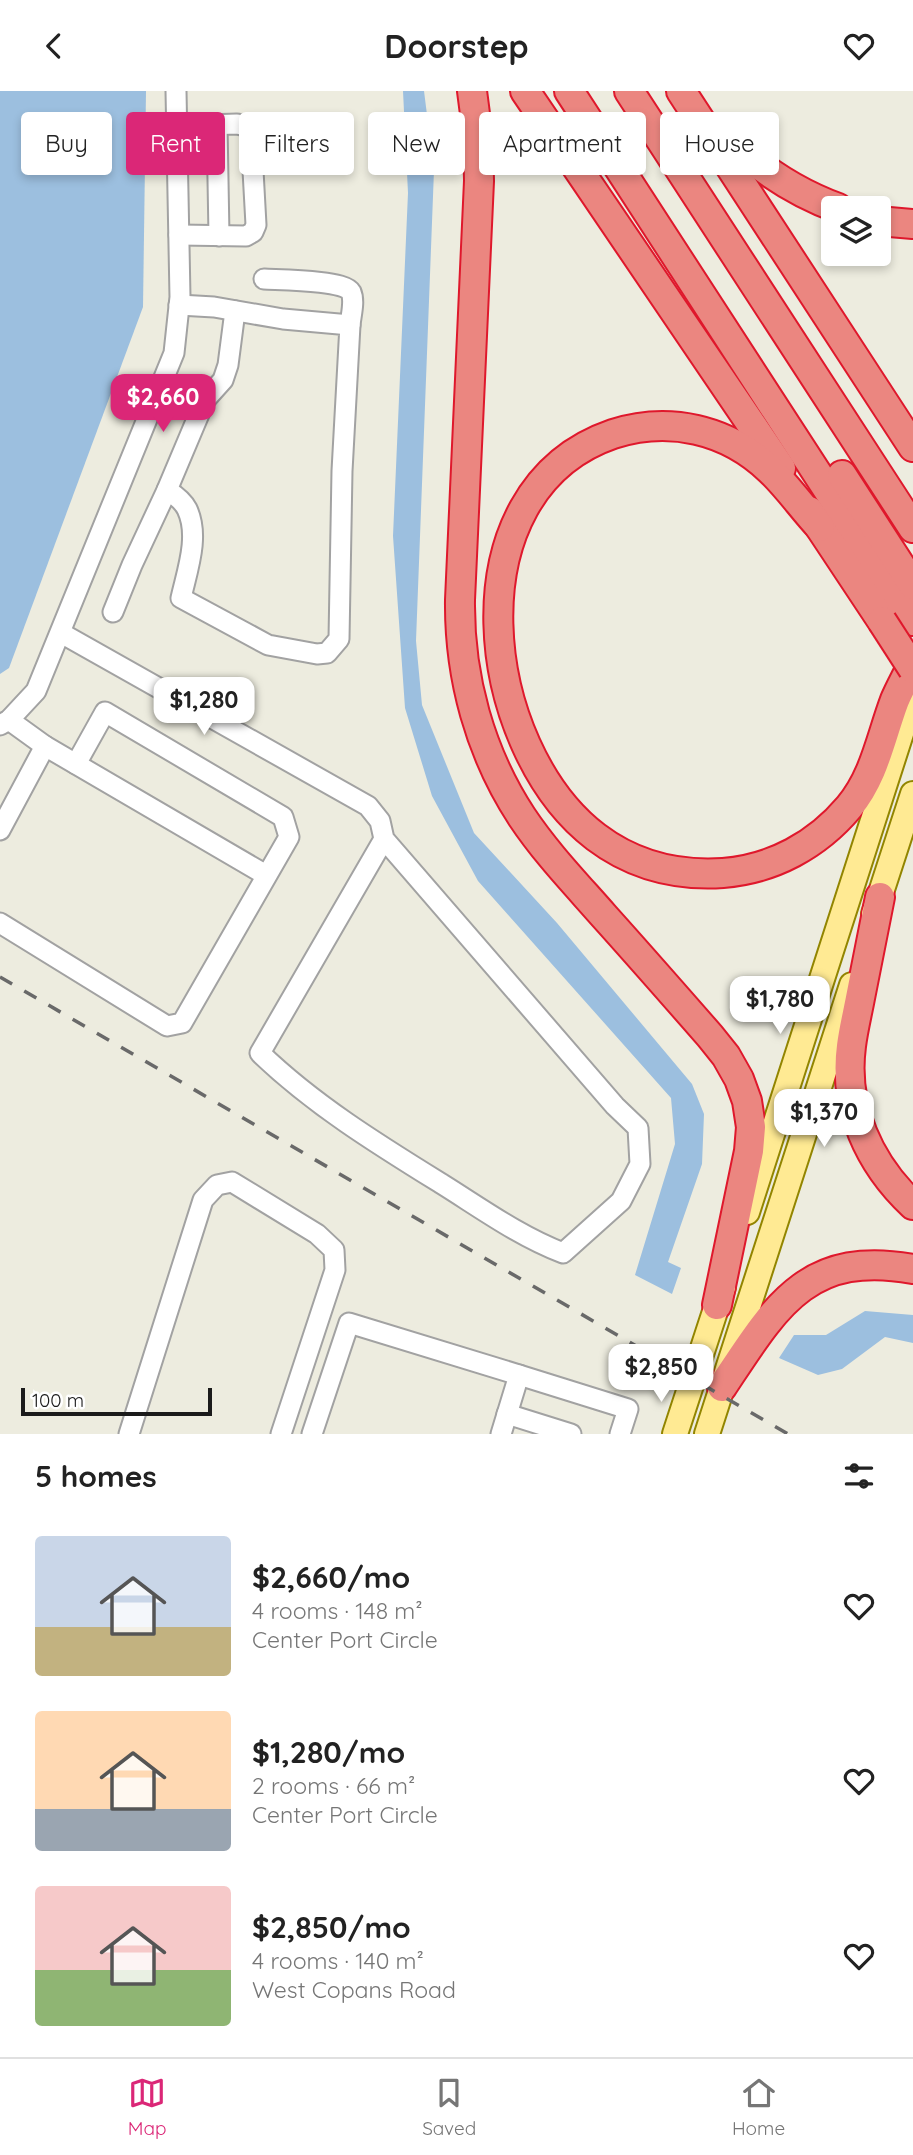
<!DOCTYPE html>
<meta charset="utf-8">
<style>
:root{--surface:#fff;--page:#f2f2f2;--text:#222;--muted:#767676;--line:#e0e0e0;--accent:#db2777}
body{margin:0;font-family:Quicksand,sans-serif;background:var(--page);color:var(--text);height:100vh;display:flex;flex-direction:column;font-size:26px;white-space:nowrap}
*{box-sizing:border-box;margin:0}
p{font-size:23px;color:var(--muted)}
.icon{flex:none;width:38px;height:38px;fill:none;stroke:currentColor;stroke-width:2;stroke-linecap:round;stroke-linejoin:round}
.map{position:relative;height:1343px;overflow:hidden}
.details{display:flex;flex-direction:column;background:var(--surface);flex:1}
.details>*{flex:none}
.top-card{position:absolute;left:21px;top:21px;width:872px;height:63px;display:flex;gap:14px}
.tools{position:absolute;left:821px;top:105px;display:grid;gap:14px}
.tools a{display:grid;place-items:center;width:70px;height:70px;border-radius:7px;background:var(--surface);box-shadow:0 4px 10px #0003;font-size:35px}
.scale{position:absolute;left:21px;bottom:18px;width:191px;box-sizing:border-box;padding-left:7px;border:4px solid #1b1b1b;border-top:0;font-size:19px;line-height:24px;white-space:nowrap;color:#1b1b1b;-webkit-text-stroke:5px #fff;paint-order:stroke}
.price{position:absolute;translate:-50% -60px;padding:0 16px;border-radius:14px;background:#fff;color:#222;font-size:23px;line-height:46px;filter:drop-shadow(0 2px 4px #0008)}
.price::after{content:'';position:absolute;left:50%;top:42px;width:21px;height:16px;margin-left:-10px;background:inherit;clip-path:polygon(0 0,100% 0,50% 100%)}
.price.active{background:var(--accent);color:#fff}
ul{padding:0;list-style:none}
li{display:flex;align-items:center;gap:21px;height:175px;padding:0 35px}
li span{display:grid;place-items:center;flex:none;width:196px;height:140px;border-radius:7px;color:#555}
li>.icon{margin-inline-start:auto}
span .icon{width:84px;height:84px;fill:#fffc;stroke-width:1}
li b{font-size:30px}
h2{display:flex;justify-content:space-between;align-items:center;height:84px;padding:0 35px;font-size:30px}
.pill{padding:0 24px;border-radius:7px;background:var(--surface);box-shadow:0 4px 10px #0003;font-size:24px;line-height:63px}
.pill.active{background:var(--accent);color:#fff}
header{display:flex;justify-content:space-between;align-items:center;height:91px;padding:0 35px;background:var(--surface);font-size:32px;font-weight:700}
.menu{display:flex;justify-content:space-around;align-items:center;height:98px;border-top:2px solid var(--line);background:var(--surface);font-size:19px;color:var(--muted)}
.menu a{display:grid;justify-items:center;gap:4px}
.menu .active{color:var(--accent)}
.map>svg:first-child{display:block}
.water{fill:#9cbfdf}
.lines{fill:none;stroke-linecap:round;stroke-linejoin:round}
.minor-casing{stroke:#a2a2a2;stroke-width:23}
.major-casing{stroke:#928500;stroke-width:28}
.highway-casing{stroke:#df182c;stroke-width:32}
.minor{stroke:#fff;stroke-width:19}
.major{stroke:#ffea93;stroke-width:24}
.highway{stroke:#eb8680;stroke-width:28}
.rail{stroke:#696969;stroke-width:3.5;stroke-dasharray:14 14;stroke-linecap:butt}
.highway-bridge-casing{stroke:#df182c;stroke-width:32;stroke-linecap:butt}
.highway-bridge{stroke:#eb8680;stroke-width:28}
</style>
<header><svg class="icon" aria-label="back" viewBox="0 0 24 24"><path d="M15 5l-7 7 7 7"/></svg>Doorstep<svg class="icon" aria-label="heart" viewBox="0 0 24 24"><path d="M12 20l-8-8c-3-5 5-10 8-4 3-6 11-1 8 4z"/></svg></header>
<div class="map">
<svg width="913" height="1343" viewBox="0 0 913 1343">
<rect width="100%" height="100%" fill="#edecdf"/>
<!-- water -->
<g class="water">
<path d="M0 0H146L143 216 9 577 0 583Z"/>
<path d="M403 0H424L434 79 416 550 422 614 474 742 557 832 692 993 704 1023 702 1073 668 1171 681 1177 672 1203 635 1184 675 1053 671 1007 478 790 432 705 405 617 393 445 408 102Z"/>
<path d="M865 1220 913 1224V1252L885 1246 842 1278 818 1284 779 1267 794 1244H826Z"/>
</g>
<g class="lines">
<defs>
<g id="minor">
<path d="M217 33 219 145"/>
<path d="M176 35 237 33 246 35 251 43 256 134 253 141 246 145 179 144"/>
<path d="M264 188C278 189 345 189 351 201 355 210 351 224 350 234"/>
<path d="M167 399 205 309 223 289 228 274 235 220"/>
<path d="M113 521 132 474 167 399C175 404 183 410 187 418 200 445 187 480 181 507L268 554 317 563 327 562 339 548 342 380 350 234 283 228 214 216 179 214"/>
<path d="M61 542 368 715 380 730 384 748 615 1015 638 1037 640 1073 621 1110 563 1162C519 1145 482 1118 442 1093 379 1054 314 1014 260 962L384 748"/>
<path d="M0 634 9 629 36 600 174 262 180 206 176 0"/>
<path d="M45 655 266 784"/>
<path d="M0 739 45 655 9 629"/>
<path d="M0 832 167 935 182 932 289 746 283 726 105 621 76 673"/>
<path d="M519 1284 628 1318 620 1343"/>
<path d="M507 1323 571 1343"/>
<path d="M129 1343 203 1109 217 1094 232 1091 317 1143 334 1159 335 1179 281 1343"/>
<path d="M312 1343 349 1232 519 1284 501 1343"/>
</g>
<g id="major">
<path d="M874 823 913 703"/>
<path d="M747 1121 913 605"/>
<path d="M675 1343 723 1196"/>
<path d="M707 1343 852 894"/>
</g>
<g id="highway">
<path d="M472 0 478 46 479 90 460 509C459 586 480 662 522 726 546 762 576 793 604 825 640 865 675 905 710 945L726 965 739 988 747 1010 751 1036 749 1060 717 1214"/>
<path d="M525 0 781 377"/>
<path d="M569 0 913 530"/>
<path d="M629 0 913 437"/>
<path d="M681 0 913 356"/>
<path d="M719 37C752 73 792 100 838 117"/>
<path d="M878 130 913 133"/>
<path d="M842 384 913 494"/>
<path d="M809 420 882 530"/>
<path d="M820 436C803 418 788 396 770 379 727 338 669 325 613 343 447 400 479 657 596 746 633 774 677 785 723 782 773 778 817 754 849 716 875 685 881 646 895 609 900 597 907 585 913 572"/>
<path d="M880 806C873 840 867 873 860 907 857 923 853 939 851 955 843 1016 869 1073 913 1114"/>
<path d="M722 1296C774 1218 806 1158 913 1178"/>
</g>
</defs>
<!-- minor casing -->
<use href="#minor" class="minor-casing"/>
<!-- major casing -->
<use href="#major" class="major-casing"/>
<!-- highway casing -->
<use href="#highway" class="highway-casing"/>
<!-- minor -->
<use href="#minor" class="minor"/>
<!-- major -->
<use href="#major" class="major"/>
<!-- highway -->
<use href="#highway" class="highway"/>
<!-- rail -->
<path class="rail" d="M0 886 788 1343"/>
<defs>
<path id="highway-bridge" d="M882 530 913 578"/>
</defs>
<!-- highway-bridge casing -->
<use href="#highway-bridge" class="highway-bridge-casing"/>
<!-- highway-bridge -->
<use href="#highway-bridge" class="highway-bridge"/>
</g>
</svg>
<div class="tools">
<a><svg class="icon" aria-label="layers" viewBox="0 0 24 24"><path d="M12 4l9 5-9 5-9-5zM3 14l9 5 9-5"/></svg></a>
</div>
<div class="scale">100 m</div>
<b class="price active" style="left:163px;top:343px">$2,660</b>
<b class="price" style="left:204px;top:646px">$1,280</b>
<b class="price" style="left:780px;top:945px">$1,780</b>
<b class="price" style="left:824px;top:1058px">$1,370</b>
<b class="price" style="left:661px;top:1313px">$2,850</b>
<div class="top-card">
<a class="pill">Buy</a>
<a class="pill active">Rent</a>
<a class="pill">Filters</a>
<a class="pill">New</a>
<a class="pill">Apartment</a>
<a class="pill">House</a>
</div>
</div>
<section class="details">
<h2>5 homes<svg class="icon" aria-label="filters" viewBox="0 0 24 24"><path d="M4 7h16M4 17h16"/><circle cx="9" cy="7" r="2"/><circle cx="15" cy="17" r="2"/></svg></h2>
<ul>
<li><span style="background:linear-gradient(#c9d6e8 65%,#c2b280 0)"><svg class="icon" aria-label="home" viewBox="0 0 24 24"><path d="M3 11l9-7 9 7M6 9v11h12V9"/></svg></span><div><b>$2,660/mo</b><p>4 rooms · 148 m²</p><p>Center Port Circle</p></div><svg class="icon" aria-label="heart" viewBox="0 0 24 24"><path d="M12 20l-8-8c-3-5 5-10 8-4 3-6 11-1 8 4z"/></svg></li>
<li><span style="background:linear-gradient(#ffd9b3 70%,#9aa5b1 0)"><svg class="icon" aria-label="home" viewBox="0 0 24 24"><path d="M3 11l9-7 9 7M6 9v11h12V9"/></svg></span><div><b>$1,280/mo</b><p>2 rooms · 66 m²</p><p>Center Port Circle</p></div><svg class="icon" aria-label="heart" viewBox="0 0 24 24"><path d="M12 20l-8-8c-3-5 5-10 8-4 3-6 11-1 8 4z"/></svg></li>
<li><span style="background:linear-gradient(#f6c9c9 60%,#8fb573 0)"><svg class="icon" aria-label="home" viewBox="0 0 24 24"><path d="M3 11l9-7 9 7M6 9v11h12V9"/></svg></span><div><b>$2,850/mo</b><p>4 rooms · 140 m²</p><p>West Copans Road</p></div><svg class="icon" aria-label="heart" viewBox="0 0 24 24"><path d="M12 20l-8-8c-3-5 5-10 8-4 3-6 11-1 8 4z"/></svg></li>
</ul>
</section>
<nav class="menu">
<a class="active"><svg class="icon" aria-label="map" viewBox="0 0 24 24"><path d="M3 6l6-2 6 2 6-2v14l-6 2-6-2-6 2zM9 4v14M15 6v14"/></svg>Map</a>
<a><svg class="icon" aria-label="saved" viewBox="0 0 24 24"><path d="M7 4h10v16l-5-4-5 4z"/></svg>Saved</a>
<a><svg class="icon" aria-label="home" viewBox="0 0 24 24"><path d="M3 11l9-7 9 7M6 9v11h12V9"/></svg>Home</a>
</nav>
